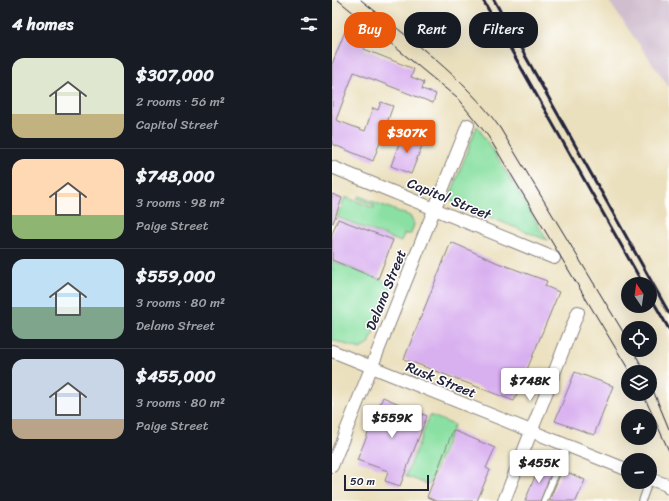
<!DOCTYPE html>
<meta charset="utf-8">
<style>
:root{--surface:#171b24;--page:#242831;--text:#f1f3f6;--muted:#9ea1a6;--line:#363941;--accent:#ea580c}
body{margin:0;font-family:Sriracha,sans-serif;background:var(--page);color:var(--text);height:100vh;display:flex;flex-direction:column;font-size:15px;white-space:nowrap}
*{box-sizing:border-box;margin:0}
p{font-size:13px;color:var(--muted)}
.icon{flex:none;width:22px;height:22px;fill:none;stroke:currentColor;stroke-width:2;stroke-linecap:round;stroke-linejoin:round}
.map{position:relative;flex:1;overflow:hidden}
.sheet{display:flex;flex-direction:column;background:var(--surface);width:332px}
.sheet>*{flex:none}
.guide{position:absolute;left:12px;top:12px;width:265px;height:36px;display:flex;gap:8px}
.needle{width:26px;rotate:347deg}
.buttons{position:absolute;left:289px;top:277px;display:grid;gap:8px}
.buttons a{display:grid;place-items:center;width:36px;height:36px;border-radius:50%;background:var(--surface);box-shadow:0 4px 16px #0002;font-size:20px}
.scale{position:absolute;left:12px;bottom:10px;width:85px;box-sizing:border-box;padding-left:4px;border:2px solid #22223b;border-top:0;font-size:11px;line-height:14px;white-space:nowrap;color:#22223b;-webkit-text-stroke:3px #fff;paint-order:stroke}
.price{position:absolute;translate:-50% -34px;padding:0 9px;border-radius:4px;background:#fff;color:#222;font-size:13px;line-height:26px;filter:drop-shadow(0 1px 2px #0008)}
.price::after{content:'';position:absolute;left:50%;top:24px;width:12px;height:9px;margin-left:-6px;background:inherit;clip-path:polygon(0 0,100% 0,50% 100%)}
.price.active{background:var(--accent);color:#fff}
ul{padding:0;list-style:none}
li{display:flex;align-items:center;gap:12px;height:100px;padding:0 12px}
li+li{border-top:1px solid var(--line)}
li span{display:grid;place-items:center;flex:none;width:112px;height:80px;border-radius:12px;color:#555}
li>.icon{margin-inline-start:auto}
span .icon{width:48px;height:48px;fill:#fffc;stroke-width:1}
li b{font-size:17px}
h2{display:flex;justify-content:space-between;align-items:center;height:48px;padding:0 12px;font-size:17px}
.chip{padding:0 14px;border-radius:16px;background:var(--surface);box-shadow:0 4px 16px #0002;font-size:14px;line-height:36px}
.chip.active{background:var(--accent);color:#fff}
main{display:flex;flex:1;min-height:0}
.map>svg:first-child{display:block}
.industrial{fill:#d0bdce}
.green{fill:#8ae0a2;stroke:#56816e}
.building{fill:#d8afef}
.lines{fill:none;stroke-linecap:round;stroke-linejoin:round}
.lane-casing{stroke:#86817c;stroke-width:8}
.street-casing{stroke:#86817c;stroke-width:14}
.lane{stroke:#fff;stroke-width:6}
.street{stroke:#fff;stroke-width:12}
.tram{stroke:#22223b;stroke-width:1}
.rail{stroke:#22223b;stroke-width:3}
.labels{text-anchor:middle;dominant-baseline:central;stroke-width:3;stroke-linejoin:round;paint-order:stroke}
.street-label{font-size:14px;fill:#22223b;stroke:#fff}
</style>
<main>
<section class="sheet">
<h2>4 homes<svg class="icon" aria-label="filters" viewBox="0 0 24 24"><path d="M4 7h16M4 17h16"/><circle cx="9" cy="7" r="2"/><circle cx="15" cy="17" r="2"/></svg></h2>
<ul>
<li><span style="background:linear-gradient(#dfe7d0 70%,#c2b280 0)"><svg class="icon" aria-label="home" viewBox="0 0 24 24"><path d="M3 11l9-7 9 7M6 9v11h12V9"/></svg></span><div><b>$307,000</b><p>2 rooms · 56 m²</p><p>Capitol Street</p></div></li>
<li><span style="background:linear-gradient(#ffd9b3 70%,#8fb573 0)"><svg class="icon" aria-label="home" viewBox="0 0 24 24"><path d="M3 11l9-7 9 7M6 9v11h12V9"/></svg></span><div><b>$748,000</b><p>3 rooms · 98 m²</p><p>Paige Street</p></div></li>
<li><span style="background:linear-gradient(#bfe0f5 60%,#7fa58c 0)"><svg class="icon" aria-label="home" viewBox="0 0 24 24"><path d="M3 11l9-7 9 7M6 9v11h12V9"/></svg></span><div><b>$559,000</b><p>3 rooms · 80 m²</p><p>Delano Street</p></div></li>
<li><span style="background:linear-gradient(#c9d6e8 75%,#b9a48a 0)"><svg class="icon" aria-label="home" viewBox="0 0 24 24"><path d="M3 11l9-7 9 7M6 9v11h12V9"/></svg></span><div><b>$455,000</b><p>3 rooms · 80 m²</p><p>Paige Street</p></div></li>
</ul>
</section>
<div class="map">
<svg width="337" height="501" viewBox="0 0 337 501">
<rect width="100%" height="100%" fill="#fff"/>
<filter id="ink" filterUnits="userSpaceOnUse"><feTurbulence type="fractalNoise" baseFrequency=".025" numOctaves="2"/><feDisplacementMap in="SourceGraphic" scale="8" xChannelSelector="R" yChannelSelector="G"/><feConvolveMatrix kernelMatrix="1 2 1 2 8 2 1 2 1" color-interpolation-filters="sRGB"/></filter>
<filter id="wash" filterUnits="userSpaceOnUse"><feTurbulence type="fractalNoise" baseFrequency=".012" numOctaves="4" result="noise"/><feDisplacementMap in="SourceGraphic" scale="16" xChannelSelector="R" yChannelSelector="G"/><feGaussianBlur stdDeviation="0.9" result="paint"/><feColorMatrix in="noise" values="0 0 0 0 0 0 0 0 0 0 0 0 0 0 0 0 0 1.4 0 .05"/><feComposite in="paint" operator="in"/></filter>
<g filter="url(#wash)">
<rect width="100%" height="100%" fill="#ebe0be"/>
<!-- industrial -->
<path class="industrial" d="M276 0H337V87Z"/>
<!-- green -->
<g class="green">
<path d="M145 126 162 152 215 240 124 204 119 200V194Z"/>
<path d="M27 196 78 216 82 224 79 234H72L69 242 5 217 13 197 42 208V205L25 199Z"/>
<path d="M0 261 60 284 37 344 28 349 0 340Z"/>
<path d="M98 415 122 425 97 485 74 476Z"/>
</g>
<g id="blocks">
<!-- building -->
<g class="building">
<path d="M14 29 36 38 32 49 82 69 79 77 92 82 90 89 104 94 101 103 22 72 4 120 33 131 41 108 46 110 49 102 61 106 41 161 0 144V64Z"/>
<path d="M70 135 91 143 79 174 59 166Z"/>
<path d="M0 194 10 198 1 223H0Z"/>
<path d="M6 219 61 240 46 279 0 260V234Z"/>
<path d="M119 242 166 263 215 281 213 286 227 292 182 401 72 359Z"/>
<path d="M243 372 281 386 262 435 223 421Z"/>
<path d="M51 397 95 416 68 486 53 481 56 471 25 460Z"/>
<path d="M121 430 163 448 154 468 158 470 145 501H104L95 497Z"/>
<path d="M208 464 221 469 208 501H193Z"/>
<path d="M230 470 253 480 244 501H217Z"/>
</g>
</g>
</g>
<g filter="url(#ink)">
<use href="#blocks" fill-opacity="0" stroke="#86817c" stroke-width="1"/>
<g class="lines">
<defs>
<g id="lane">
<path d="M212 501 235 446"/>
<path d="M310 501 317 482"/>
</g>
<g id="street">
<path d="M0 167 222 258"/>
<path d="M0 351 296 470"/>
<path d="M0 466 136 125"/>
<path d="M318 479 335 485 337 488"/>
<path d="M172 501 246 312"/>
</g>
</defs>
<!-- lane casing -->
<use href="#lane" class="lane-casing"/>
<!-- street casing -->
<use href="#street" class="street-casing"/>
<!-- lane -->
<use href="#lane" class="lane"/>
<!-- street -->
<use href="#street" class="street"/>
<!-- tram -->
<g class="tram">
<path d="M6 0 125 98 156 136 298 372"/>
<path d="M29 0C78 39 132 77 168 128L296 340"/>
<path d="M301 350 313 372"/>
<path d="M318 383 337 429"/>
<path d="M311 394 337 451"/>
</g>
<!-- rail -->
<g class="rail">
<path d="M151 0 311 284"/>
<path d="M162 0 337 313"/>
<path d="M318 296 337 329"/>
</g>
</g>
</g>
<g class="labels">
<!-- street labels -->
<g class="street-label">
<text transform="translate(117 199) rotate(22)">Capitol Street</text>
<text transform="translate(54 290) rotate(-68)">Delano Street</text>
<text transform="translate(109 380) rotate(22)">Rusk Street</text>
</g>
</g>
</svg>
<div class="buttons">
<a><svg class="needle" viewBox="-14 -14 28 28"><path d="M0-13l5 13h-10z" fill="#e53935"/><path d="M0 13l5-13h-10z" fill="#9ea1a6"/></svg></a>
<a><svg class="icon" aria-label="locate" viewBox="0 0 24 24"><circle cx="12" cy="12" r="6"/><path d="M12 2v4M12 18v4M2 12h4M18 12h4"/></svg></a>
<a><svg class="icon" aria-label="layers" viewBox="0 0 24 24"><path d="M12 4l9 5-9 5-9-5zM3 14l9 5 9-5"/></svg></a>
<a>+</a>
<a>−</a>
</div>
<div class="scale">50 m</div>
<b class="price active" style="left:75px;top:154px">$307K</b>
<b class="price" style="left:198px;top:402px">$748K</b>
<b class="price" style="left:60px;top:439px">$559K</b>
<b class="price" style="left:207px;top:484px">$455K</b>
<div class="guide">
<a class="chip active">Buy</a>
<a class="chip">Rent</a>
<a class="chip">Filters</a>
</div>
</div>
</main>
